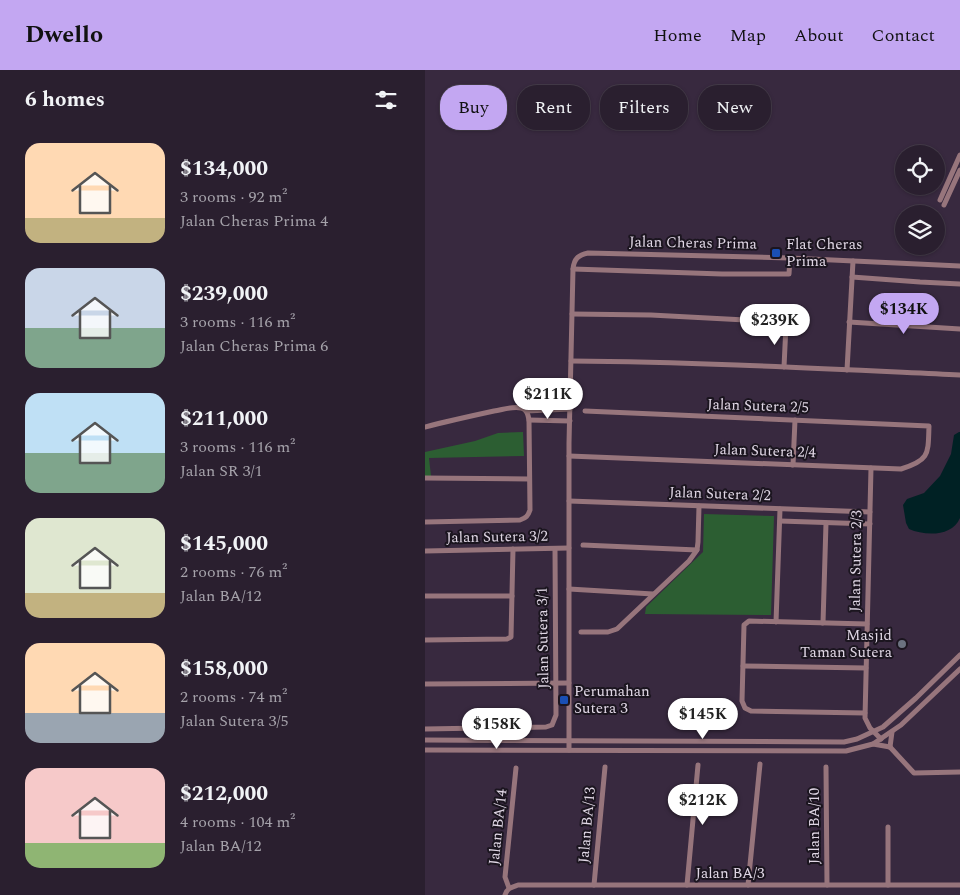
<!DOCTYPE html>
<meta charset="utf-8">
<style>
:root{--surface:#2a1f2f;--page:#322737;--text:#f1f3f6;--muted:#a5a2aa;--line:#463d4b;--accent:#c3a7f2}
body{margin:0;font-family:Spectral,serif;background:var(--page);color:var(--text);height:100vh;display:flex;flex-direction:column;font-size:19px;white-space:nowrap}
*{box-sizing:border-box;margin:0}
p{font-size:16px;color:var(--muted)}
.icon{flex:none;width:28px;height:28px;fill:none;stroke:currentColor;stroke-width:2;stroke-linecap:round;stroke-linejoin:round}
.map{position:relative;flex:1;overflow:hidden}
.sheet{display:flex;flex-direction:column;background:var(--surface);width:425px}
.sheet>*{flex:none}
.top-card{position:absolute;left:15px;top:15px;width:445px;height:45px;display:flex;gap:10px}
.controls{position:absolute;left:470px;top:75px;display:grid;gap:10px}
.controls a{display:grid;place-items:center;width:50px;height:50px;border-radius:50%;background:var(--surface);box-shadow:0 1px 4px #0004,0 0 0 1px var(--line);font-size:25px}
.price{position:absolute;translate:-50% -42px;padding:0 11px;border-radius:18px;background:#fff;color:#222;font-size:16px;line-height:32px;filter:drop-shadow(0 1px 2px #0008)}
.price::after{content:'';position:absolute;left:50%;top:30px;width:15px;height:11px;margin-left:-8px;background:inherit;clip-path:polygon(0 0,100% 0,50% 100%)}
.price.selected{background:var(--accent);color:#111}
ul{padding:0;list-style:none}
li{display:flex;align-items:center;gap:15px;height:125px;padding:0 25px}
li span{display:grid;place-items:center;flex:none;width:140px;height:100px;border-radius:15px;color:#555}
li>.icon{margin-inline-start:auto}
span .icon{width:60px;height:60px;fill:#fffc;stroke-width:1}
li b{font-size:21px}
h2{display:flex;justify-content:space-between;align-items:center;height:60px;padding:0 25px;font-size:21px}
.chip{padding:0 18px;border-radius:20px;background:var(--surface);box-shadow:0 1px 4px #0004,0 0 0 1px var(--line);font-size:18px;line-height:45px}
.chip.selected{background:var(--accent);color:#111}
header{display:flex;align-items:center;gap:30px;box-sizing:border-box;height:70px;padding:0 25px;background:var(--accent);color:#111}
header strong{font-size:24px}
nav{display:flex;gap:28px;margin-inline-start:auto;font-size:18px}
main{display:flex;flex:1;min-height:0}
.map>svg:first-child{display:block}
.green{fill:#2c5e32}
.water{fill:#002124}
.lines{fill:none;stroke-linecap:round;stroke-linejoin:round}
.minor{stroke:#97757c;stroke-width:5}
.transit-dot{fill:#1a4fb4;stroke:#1b151f;stroke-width:2}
.worship-dot{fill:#6b7280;stroke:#1b151f;stroke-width:2}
.labels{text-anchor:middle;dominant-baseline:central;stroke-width:4;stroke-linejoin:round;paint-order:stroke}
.street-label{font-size:15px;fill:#e0d7e5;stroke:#1b151f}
.poi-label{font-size:15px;fill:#e0d7e5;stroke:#1b151f;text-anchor:start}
</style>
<header>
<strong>Dwello</strong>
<nav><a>Home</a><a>Map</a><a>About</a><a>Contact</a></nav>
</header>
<main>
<section class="sheet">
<h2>6 homes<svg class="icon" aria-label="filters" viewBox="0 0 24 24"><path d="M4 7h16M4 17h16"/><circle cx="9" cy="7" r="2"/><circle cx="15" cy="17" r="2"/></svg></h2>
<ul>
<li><span style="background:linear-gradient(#ffd9b3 75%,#c2b280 0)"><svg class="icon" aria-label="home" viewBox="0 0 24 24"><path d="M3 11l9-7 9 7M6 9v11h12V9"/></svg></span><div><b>$134,000</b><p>3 rooms · 92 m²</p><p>Jalan Cheras Prima 4</p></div></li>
<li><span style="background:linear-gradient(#c9d6e8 60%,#7fa58c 0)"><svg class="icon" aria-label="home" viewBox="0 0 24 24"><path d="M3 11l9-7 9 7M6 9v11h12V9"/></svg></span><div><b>$239,000</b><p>3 rooms · 116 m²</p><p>Jalan Cheras Prima 6</p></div></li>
<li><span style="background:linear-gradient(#bfe0f5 60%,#7fa58c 0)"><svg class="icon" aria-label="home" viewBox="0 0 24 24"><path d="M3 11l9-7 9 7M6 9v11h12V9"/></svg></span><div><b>$211,000</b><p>3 rooms · 116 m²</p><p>Jalan SR 3/1</p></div></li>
<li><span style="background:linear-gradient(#dfe7d0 75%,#c2b280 0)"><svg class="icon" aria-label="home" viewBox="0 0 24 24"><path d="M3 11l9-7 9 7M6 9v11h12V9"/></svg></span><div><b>$145,000</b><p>2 rooms · 76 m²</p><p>Jalan BA/12</p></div></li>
<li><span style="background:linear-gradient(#ffd9b3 70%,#9aa5b1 0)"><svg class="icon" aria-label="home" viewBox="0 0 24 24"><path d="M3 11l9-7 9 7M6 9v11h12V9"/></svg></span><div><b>$158,000</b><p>2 rooms · 74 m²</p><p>Jalan Sutera 3/5</p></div></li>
<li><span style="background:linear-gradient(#f6c9c9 75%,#8fb573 0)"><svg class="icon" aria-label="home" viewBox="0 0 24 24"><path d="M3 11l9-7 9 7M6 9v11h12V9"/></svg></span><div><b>$212,000</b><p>4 rooms · 104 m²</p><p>Jalan BA/12</p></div></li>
</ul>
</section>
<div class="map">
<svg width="535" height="825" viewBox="0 0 535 825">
<rect width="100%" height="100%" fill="#38293f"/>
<!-- green -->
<g class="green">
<path d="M98 362 99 386 4 388 6 406H0V382L50 371 73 363Z"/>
<path d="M279 444 349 446 346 545 220 544 221 537 278 482Z"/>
</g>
<!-- water -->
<path class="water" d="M534 362H535V448C527 467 500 466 484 459L481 453 478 435 482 429 499 423 515 406 526 384 529 365Z"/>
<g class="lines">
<!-- minor -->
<g class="minor">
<path d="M515 130 535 85"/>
<path d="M519 135 535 100"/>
<path d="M148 199 297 204H364L365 188"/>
<path d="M427 207 495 212 535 214"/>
<path d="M147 244 226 245 357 252 360 253 361 255 359 297"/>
<path d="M424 252 535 259"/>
<path d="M146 291C276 292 405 299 535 305"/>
<path d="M422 300 428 191"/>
<path d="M101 341 145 339"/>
<path d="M104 350 145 351"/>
<path d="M0 357C23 351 46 346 69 341 77 340 87 336 96 338 102 340 103 344 104 350L105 440C103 446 101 448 95 450L0 452"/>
<path d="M144 386 476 399C505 390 503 384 504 356L160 341"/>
<path d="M368 395 370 350"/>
<path d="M446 398 440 648 445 658 456 669"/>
<path d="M0 408 104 409"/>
<path d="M144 431 445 442"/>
<path d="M355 451 445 454"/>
<path d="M158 475 272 480"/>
<path d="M0 481 144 478"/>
<path d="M144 519 228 524"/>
<path d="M0 526H87"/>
<path d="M351 552 355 439"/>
<path d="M398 553 401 453"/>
<path d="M156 562H183L192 559 264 491 272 480 273 472 274 436"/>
<path d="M0 570 82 569 86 567 88 479"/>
<path d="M318 596 441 598"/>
<path d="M0 614 144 613"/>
<path d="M440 643 326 641 320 638 317 631 319 555 324 551 442 554"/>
<path d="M0 659 121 657 127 655 131 645 130 479"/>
<path d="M0 670 419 672 432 669 458 657 491 628 535 585"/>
<path d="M448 674 465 677"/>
<path d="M465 677 489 703 535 702"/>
<path d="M465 677 467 662"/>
<path d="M0 680 421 681 448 674 476 655 535 599"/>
<path d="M144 680V373L148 199C149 189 153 185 163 183L365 188 535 196"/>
<path d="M401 697 402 815"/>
<path d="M169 815 180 697"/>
<path d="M262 815 273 695"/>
<path d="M323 815 335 694"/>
<path d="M463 815V757"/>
<path d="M84 818 80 807 91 698"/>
<path d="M80 825C82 818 87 817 93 815H535"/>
</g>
</g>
<!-- markers -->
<g class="transit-dot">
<rect x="346" y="178" width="10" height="10" rx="2.5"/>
<rect x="134" y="625" width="10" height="10" rx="2.5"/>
</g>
<circle class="worship-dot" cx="477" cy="574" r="5"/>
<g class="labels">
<!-- street labels -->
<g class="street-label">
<text transform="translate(268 173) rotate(1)">Jalan Cheras Prima</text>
<text transform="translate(333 336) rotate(2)">Jalan Sutera 2/5</text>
<text transform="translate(340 381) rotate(2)">Jalan Sutera 2/4</text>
<text transform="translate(295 424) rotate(2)">Jalan Sutera 2/2</text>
<text transform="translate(72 467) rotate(-1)">Jalan Sutera 3/2</text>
<text transform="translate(431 491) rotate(-89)">Jalan Sutera 2/3</text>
<text transform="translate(118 568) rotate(-91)">Jalan Sutera 3/1</text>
<text transform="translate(162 755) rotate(-85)">Jalan BA/13</text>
<text transform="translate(389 756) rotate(-90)">Jalan BA/10</text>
<text transform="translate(73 757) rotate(-84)">Jalan BA/14</text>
<text x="305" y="803">Jalan BA/3</text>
</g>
<!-- poi labels -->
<g class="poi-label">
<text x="361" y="174">Flat Cheras<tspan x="361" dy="17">Prima</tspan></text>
<text x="467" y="565" text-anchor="end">Masjid<tspan x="467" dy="17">Taman Sutera</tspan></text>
<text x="149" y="621">Perumahan<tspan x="149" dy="17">Sutera 3</tspan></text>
</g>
</g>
</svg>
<div class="controls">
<a><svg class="icon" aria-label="locate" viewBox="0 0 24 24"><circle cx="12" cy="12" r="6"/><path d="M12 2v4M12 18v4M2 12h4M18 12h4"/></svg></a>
<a><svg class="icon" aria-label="layers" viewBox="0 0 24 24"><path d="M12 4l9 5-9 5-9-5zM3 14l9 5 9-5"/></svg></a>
</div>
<b class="price selected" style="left:479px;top:265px">$134K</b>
<b class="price" style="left:350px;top:276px">$239K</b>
<b class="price" style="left:123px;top:350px">$211K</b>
<b class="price" style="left:278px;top:670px">$145K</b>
<b class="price" style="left:72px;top:680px">$158K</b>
<b class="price" style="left:278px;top:756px">$212K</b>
<div class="top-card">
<a class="chip selected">Buy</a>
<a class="chip">Rent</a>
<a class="chip">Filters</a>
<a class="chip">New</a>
</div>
</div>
</main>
